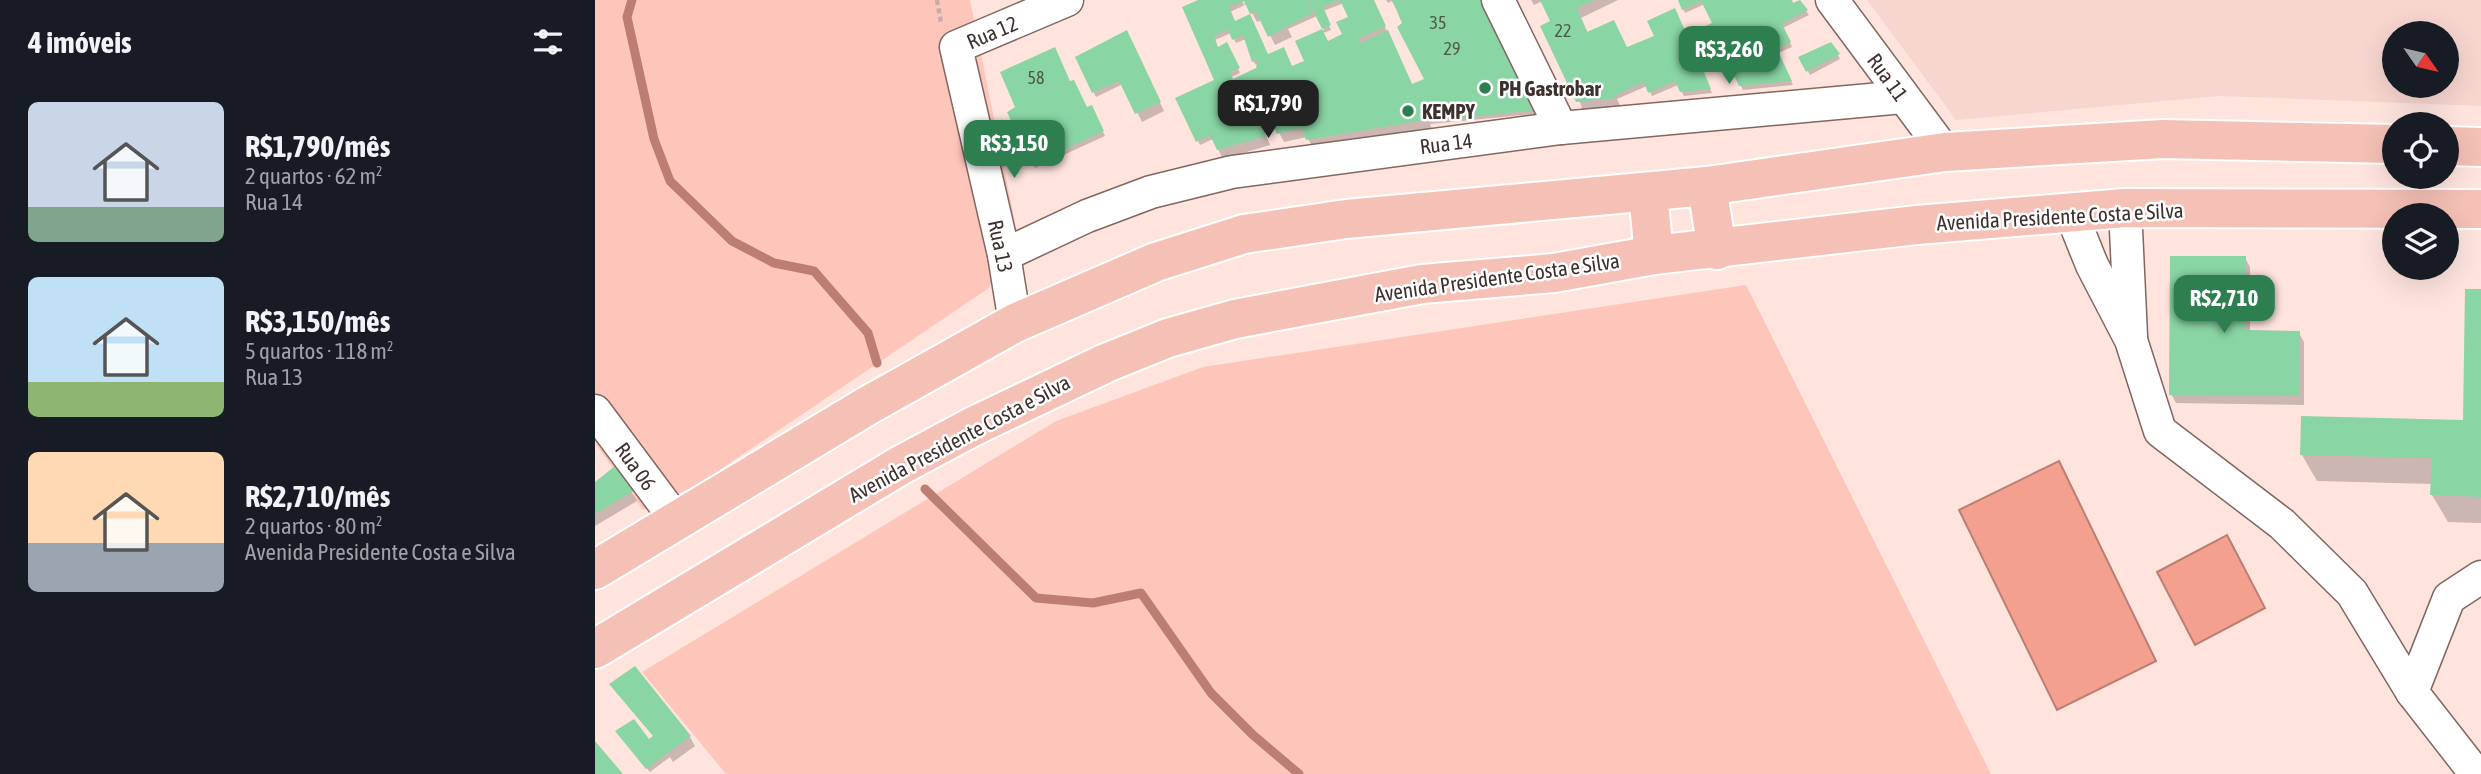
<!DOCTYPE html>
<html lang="pt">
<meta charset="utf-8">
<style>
:root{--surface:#171b24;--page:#242831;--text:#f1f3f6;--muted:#9ea1a6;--accent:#2d7f50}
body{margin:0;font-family:"Asap Condensed",sans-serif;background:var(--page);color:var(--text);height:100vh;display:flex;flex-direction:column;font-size:26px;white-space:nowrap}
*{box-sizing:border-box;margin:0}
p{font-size:23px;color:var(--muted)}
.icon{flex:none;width:38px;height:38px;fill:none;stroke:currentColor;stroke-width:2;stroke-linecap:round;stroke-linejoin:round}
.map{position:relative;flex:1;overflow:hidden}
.panel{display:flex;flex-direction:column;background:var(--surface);width:595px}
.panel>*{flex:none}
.needle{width:46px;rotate:124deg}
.tools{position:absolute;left:1787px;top:21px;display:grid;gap:14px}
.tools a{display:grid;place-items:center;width:77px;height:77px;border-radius:50%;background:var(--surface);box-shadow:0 7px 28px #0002;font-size:35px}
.price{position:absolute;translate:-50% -60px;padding:0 16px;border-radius:14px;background:var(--accent);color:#fff;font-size:23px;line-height:46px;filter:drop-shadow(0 2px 4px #0008)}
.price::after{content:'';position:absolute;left:50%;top:42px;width:21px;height:16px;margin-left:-10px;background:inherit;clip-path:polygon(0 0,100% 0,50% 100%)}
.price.current{background:#222;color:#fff}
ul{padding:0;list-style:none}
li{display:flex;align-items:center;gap:21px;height:175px;padding:0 28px}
li span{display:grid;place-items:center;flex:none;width:196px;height:140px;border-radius:10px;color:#555}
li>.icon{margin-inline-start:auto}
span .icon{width:84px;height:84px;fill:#fffc;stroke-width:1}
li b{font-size:30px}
h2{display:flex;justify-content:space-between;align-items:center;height:84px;padding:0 28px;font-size:30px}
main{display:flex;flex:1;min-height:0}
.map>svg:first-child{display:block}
.built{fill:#f7d6cf;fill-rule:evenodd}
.green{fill:#fec6ba}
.water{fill:#f3a08f;stroke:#bc7e72;stroke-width:2}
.shadow{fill:#0003;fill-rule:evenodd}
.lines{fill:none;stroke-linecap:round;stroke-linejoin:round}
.stream{stroke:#bc7e72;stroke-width:9}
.building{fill:#89d5a4;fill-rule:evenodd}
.minor-casing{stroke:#826660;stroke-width:35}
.major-casing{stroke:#fff;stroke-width:42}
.path{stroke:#c4ada8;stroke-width:4.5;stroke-dasharray:5 3.5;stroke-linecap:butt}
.minor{stroke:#fff;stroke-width:32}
.major{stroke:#f5c1b6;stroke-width:38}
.poi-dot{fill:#2d7f50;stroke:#fff;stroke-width:2.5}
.labels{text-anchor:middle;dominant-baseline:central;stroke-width:5;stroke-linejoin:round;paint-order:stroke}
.number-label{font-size:18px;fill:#50594c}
.street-label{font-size:21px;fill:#3d302e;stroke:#fff}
.poi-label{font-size:21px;font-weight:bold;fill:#3d302e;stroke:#fff;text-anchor:start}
</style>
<main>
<section class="panel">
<h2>4 imóveis<svg class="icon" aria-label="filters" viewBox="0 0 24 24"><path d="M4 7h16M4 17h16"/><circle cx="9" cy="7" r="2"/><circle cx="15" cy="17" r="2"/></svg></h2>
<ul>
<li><span style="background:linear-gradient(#c9d6e8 75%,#7fa58c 0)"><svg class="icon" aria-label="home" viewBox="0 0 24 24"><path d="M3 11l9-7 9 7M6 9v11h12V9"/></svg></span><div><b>R$1,790/mês</b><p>2 quartos · 62 m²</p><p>Rua 14</p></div></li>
<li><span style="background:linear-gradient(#bfe0f5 75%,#8fb573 0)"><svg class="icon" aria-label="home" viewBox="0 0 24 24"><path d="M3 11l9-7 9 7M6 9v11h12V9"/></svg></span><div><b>R$3,150/mês</b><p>5 quartos · 118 m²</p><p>Rua 13</p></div></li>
<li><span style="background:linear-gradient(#ffd9b3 65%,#9aa5b1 0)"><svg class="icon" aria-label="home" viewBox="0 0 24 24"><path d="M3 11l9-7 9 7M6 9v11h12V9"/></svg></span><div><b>R$2,710/mês</b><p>2 quartos · 80 m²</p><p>Avenida Presidente Costa e Silva</p></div></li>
</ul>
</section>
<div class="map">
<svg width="1886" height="774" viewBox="0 0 1886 774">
<rect width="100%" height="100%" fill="#ffe4de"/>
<!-- built -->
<path class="built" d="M1272 0H1886V106L1625 96 1361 120ZM1799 33H1852V86H1799Z"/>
<!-- green -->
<g class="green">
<path d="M0 0H375L420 222 394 288 104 484 48 510 0 443Z"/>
<path d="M1151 285 1396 774H131L47 672 461 421 608 367Z"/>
</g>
<!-- water -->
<g class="water">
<path d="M1464 461 1561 661 1462 710 1364 510Z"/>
<path d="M1632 535 1670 608 1600 645 1562 572Z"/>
</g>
<!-- shadow -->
<g class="shadow">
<path d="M607 0H647L649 5 651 0H777L818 86 831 80 804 28 810 24 797 1 793 3 791 0H885L929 81 940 114 835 124 837 129 718 148 712 137 689 142 678 121 667 125 675 145 628 159 618 139 605 145 583 99 622 80ZM749 3 756 18 749 35 733 42 728 33 736 30 728 11ZM652 4 662 22 667 20 680 45 697 37 693 29 722 16 729 30 703 42 711 62 698 68 673 56 640 23 635 12ZM636 33 641 43 651 39 658 61 661 65 664 63 663 69 638 81 636 77 645 73 632 45 623 49 620 40Z"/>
<path d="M936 0H1023L986 18 993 33 1032 49 1092 37 1119 24 1110 4 1090 13 1084 0H1195L1198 5 1205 2 1214 15 1188 28 1197 47 1183 53 1198 85 1148 90 1132 58 1106 69 1117 93 1089 96 1083 85 1057 96 1052 86 1022 99 1026 107 988 111 957 20 948 1 939 5Z"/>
<path d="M536 41 569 111 547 122 528 84 501 97 482 58Z"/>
<path d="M1243 55 1245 59 1215 75 1206 58Z"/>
<path d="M475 84 491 109 498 111 510 136 440 168 414 113Z"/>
<path d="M1650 258 1655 267V332L1704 333 1709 342V405L1581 403 1576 394Z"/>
<path d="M1886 291V523L1853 522 1837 495 1838 484 1722 481 1707 455 1870 422Z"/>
<path d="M20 469 42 501 0 526V484Z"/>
<path d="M25 736 54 742 60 737H95L100 746 78 762 75 757 55 772Z"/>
</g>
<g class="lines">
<!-- stream -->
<g class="stream">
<path d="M37 0 32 17 59 139 75 181 137 241 179 263 219 271 273 333 282 363"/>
<path d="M330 489 441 598 498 603 546 593 616 693 658 735 704 774"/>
</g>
</g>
<!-- building -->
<g class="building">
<path d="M603 0H712L718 13 673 37 661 12 655 14 649 1 634 7 640 21 655 14 673 54 689 47 697 66 709 61 700 41 727 29 713 0H744L728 7 736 25 727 29 733 41 747 34 741 22 753 17 745 0H779L791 26 763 39 765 43 793 30 817 84 829 79 802 27 807 23 797 0H887L940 110 850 120 849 117 711 140 706 128 682 134 672 112 663 116 671 136 622 150 615 135 601 142 580 98 619 80 587 7ZM633 29 637 40 648 35 657 62 663 59 661 68 638 79 635 72 645 68 632 42 623 47 619 36Z"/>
<path d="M945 0H999L982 8 992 32 1019 20 1032 47 1059 36 1052 21 1080 8 1092 35 1117 23 1106 1 1087 10 1083 0H1197L1198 3 1205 0 1213 10 1187 24 1196 42 1182 49 1197 81 1144 86 1129 55 1106 65 1116 89 1085 92 1080 81 1053 93 1049 82 1021 95 1022 98 981 102 945 26 955 21Z"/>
<path d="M532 30 566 102 540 114 524 81 497 93 480 57Z"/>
<path d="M1236 42 1245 54 1211 72 1203 57Z"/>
<path d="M460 47 475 81 479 80 492 107 497 105 509 131 436 165 412 112 420 107 405 72Z"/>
<path d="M1575 256H1651L1650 330 1705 331 1704 396 1574 395Z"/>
<path d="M1870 289H1886V497L1835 495 1837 458 1705 455 1706 416 1868 420Z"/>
<path d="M20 466 39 491 0 514V482Z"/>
<path d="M40 666 96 736 51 769 20 731 39 719 54 739 58 736 14 684Z"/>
<path d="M0 741 28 774H0Z"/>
</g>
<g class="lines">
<defs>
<g id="minor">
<path d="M903 0 966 128"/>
<path d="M1237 0 1350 152"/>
<path d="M1530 208 1536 336"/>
<path d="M1476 213 1497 265 1536 340 1565 431 1687 524 1757 593 1817 692 1881 774"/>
<path d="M409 255 492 216 556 192 637 172 966 128 1308 97"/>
<path d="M420 323 409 255 361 47 472 0"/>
<path d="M0 411 82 521"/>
<path d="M1817 692 1854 598 1886 577"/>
</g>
<g id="major">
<path d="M1852 146 1886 147"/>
<path d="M1112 186 1122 250"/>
<path d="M1053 193 1059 255"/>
<path d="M0 570 272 406 420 323 561 262 649 234 751 219 1112 186 1350 152 1568 139 1799 144"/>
<path d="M0 649 306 465 377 427 511 363 573 338 640 319 827 284 959 273 1059 255 1322 225 1530 208 1886 209"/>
</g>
</defs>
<!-- minor casing -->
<use href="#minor" class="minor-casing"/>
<!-- major casing -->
<use href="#major" class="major-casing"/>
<!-- path -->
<path class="path" d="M342 0 346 23"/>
<!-- minor -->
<use href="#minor" class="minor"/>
<!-- major -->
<use href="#major" class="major"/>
</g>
<!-- markers -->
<g class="poi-dot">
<circle cx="890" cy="88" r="7"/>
<circle cx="813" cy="111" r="7"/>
</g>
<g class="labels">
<!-- number labels -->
<g class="number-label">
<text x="843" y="22">35</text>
<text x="968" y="30">22</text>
<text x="857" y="48">29</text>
<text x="441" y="77">58</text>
</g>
<!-- street labels -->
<g class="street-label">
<text transform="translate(397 32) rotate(-23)">Rua 12</text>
<text transform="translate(1293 77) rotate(54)">Rua 11</text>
<text transform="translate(851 143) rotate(-7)">Rua 14</text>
<text transform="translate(1465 216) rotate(-3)">Avenida Presidente Costa e Silva</text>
<text transform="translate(406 246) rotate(78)">Rua 13</text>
<text transform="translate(902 277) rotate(-8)">Avenida Presidente Costa e Silva</text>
<text transform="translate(364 438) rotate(-28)">Avenida Presidente Costa e Silva</text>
<text transform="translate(41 466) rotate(54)">Rua 06</text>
</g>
<!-- poi labels -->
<g class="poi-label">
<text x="904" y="88">PH Gastrobar</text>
<text x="827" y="111">KEMPY</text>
</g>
</g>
</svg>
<div class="tools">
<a><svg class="needle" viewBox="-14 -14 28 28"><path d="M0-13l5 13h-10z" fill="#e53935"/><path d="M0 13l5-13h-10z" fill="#9ea1a6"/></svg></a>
<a><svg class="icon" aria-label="locate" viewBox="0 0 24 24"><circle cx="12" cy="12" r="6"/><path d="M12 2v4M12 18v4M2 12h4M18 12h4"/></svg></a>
<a><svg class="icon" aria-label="layers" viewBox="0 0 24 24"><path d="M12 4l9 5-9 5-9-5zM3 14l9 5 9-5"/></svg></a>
</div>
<b class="price" style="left:1134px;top:86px">R$3,260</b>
<b class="price current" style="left:673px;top:140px">R$1,790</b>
<b class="price" style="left:419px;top:180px">R$3,150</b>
<b class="price" style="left:1629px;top:335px">R$2,710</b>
</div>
</main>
